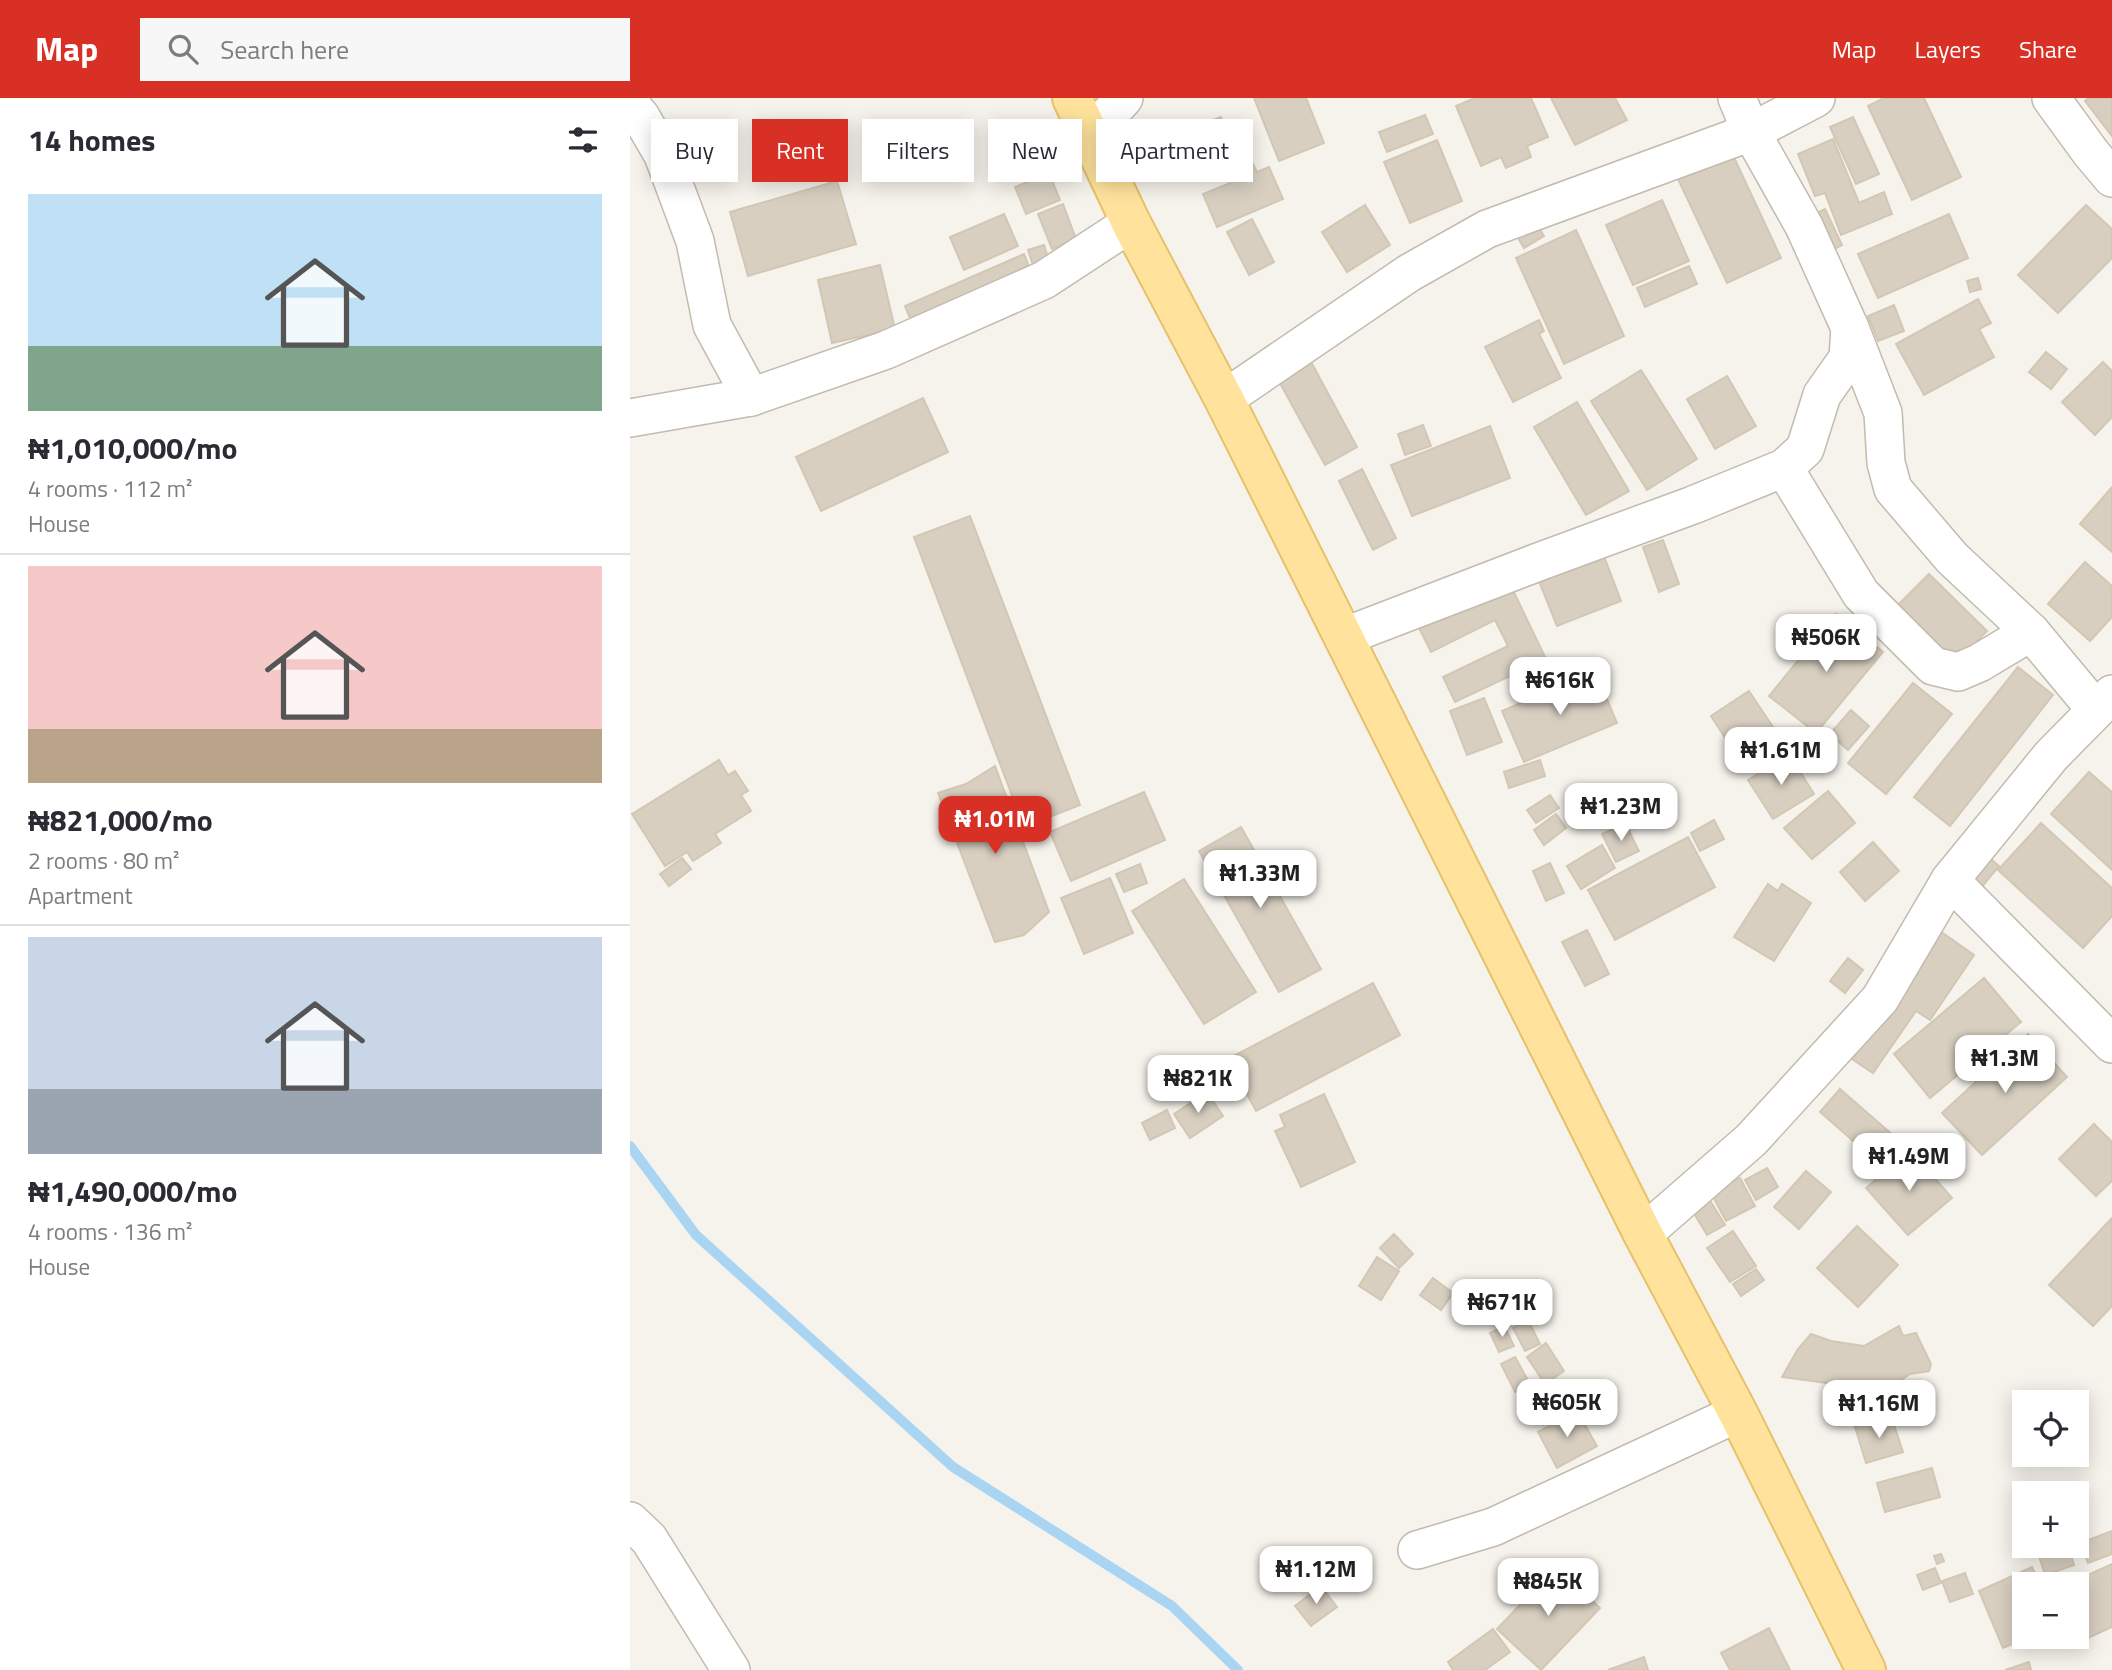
<!DOCTYPE html>
<meta charset="utf-8">
<style>
:root{--surface:#fff;--page:#f7f7f7;--text:#2b2b33;--muted:#7c7c81;--line:#e1e1e2;--accent:#d93025}
body{margin:0;font-family:"Titillium Web",sans-serif;background:var(--page);color:var(--text);height:100vh;display:flex;flex-direction:column;font-size:26px;white-space:nowrap}
*{box-sizing:border-box;margin:0}
p{font-size:23px;color:var(--muted)}
.icon{flex:none;width:38px;height:38px;fill:none;stroke:currentColor;stroke-width:2;stroke-linecap:round;stroke-linejoin:round}
.map{position:relative;flex:1;overflow:hidden}
.side{display:flex;flex-direction:column;background:var(--surface);width:630px}
.side>*{flex:none}
.banner{position:absolute;left:21px;top:21px;width:665px;height:63px;display:flex;gap:14px}
.fabs{position:absolute;left:1382px;top:1292px;display:grid;gap:14px}
.fabs a{display:grid;place-items:center;width:77px;height:77px;border-radius:0px;background:var(--surface);box-shadow:0 4px 18px #0003;font-size:35px}
.price{position:absolute;translate:-50% -60px;padding:0 16px;border-radius:14px;background:#fff;color:#222;font-size:23px;line-height:46px;filter:drop-shadow(0 2px 4px #0008)}
.price::after{content:'';position:absolute;left:50%;top:42px;width:21px;height:16px;margin-left:-10px;background:inherit;clip-path:polygon(0 0,100% 0,50% 100%)}
.price.on{background:var(--accent);color:#fff}
ul{padding:0;list-style:none}
li{display:grid;align-content:center;gap:14px;height:371px;padding:0 28px}
li+li{border-top:2px solid var(--line)}
li span{display:grid;place-items:center;height:217px;border-radius:0px;color:#555}
li>.icon{margin-inline-start:auto}
span .icon{width:126px;height:126px;fill:#fffc;stroke-width:1}
li b{font-size:30px}
h2{display:flex;justify-content:space-between;align-items:center;height:84px;padding:0 28px;font-size:30px}
.pill{padding:0 24px;border-radius:0px;background:var(--surface);box-shadow:0 4px 18px #0003;font-size:24px;line-height:63px}
.pill.on{background:var(--accent);color:#fff}
header{display:flex;align-items:center;gap:42px;box-sizing:border-box;height:98px;padding:0 35px;background:var(--accent);color:#fff}
header strong{font-size:33px}
nav{display:flex;gap:38px;margin-inline-start:auto;font-size:24px}
.search{width:490px;height:63px;background:var(--page);display:flex;align-items:center;gap:18px;box-sizing:border-box;padding:0 24px;border-radius:0px;color:var(--muted);font-size:26px}
main{display:flex;flex:1;min-height:0}
.map>svg:first-child{display:block}
.lines{fill:none;stroke-linecap:round;stroke-linejoin:round}
.stream{stroke:#a9d4f2;stroke-width:10}
.building{fill:#d8cfc1;stroke:#d3c7b4;stroke-width:2}
.minor-casing{stroke:#c2bbae;stroke-width:40}
.major-casing{stroke:#e6c16a;stroke-width:42}
.minor{stroke:#fff;stroke-width:37}
.major{stroke:#ffe39c;stroke-width:38}
</style>
<header>
<strong>Map</strong>
<div class="search"><svg class="icon" aria-label="search" viewBox="0 0 24 24"><circle cx="10" cy="10" r="6"/><path d="M15 15l6 6"/></svg>Search here</div>
<nav><a>Map</a><a>Layers</a><a>Share</a></nav>
</header>
<main>
<section class="side">
<h2>14 homes<svg class="icon" aria-label="filters" viewBox="0 0 24 24"><path d="M4 7h16M4 17h16"/><circle cx="9" cy="7" r="2"/><circle cx="15" cy="17" r="2"/></svg></h2>
<ul>
<li><span style="background:linear-gradient(#bfe0f5 70%,#7fa58c 0)"><svg class="icon" aria-label="home" viewBox="0 0 24 24"><path d="M3 11l9-7 9 7M6 9v11h12V9"/></svg></span><div><b>₦1,010,000/mo</b><p>4 rooms · 112 m²</p><p>House</p></div></li>
<li><span style="background:linear-gradient(#f6c9c9 75%,#b9a48a 0)"><svg class="icon" aria-label="home" viewBox="0 0 24 24"><path d="M3 11l9-7 9 7M6 9v11h12V9"/></svg></span><div><b>₦821,000/mo</b><p>2 rooms · 80 m²</p><p>Apartment</p></div></li>
<li><span style="background:linear-gradient(#c9d6e8 70%,#9aa5b1 0)"><svg class="icon" aria-label="home" viewBox="0 0 24 24"><path d="M3 11l9-7 9 7M6 9v11h12V9"/></svg></span><div><b>₦1,490,000/mo</b><p>4 rooms · 136 m²</p><p>House</p></div></li>
</ul>
</section>
<div class="map">
<svg width="1482" height="1572" viewBox="0 0 1482 1572">
<rect width="100%" height="100%" fill="#f6f3ec"/>
<g class="lines">
<!-- stream -->
<path class="stream" d="M0 1048 66 1137 323 1369 542 1508 608 1572"/>
</g>
<!-- building -->
<g class="building">
<path d="M624 0H676L694 45 649 63Z"/>
<path d="M845 0H901L918 39 897 48 901 59 876 70 871 59 851 68 826 8Z"/>
<path d="M921 0H985L997 22 945 47Z"/>
<path d="M1254 0H1294L1331 79 1282 102 1238 8Z"/>
<path d="M1459 0H1482V38L1455 3Z"/>
<path d="M795 17 803 36 757 54 749 34Z"/>
<path d="M591 19 602 48 576 58 565 28Z"/>
<path d="M1223 19 1249 76 1226 86 1200 29Z"/>
<path d="M1203 41 1229 105 1254 94 1262 116 1211 137 1195 95 1185 98 1168 56Z"/>
<path d="M807 42 832 103 780 125 754 64Z"/>
<path d="M1101 53 1151 160 1097 185 1047 79Z"/>
<path d="M623 66 627 74 639 69 653 101 587 129 573 96 610 81 607 73Z"/>
<path d="M419 75 430 102 396 116 385 89Z"/>
<path d="M207 83 226 146 118 178 100 114Z"/>
<path d="M1032 102 1059 163 1003 187 976 127Z"/>
<path d="M433 106 446 141 422 151 408 116Z"/>
<path d="M735 107 760 147 717 174 692 134Z"/>
<path d="M1456 107 1482 131V160L1428 215 1388 177Z"/>
<path d="M1195 111 1212 147 1194 156 1176 120Z"/>
<path d="M374 116 388 148 334 172 320 139Z"/>
<path d="M1319 116 1338 160 1248 200 1228 156Z"/>
<path d="M902 120 914 138 894 150 883 131Z"/>
<path d="M622 121 644 164 619 177 597 134Z"/>
<path d="M946 132 994 238 934 266 886 160Z"/>
<path d="M414 147 422 173 407 179 398 152Z"/>
<path d="M394 156 403 179 284 230 275 208Z"/>
<path d="M250 167 265 231 202 245 188 182Z"/>
<path d="M1059 168 1067 186 1015 209 1007 190Z"/>
<path d="M1348 180 1351 191 1340 194 1337 183Z"/>
<path d="M1348 201 1361 225 1349 231 1364 259 1294 297 1266 246Z"/>
<path d="M1264 207 1274 233 1248 243 1238 218Z"/>
<path d="M909 222 914 233 909 236 931 280 883 304 855 249Z"/>
<path d="M1416 254 1437 271 1421 291 1399 274Z"/>
<path d="M679 260 727 349 695 367 646 278Z"/>
<path d="M1473 264 1482 273V319L1465 337 1432 304Z"/>
<path d="M1011 272 1067 361 1017 392 961 303Z"/>
<path d="M1097 278 1126 328 1085 351 1057 301Z"/>
<path d="M293 300 318 354 191 413 166 359Z"/>
<path d="M947 304 999 393 956 417 904 329Z"/>
<path d="M793 327 801 348 775 357 768 336Z"/>
<path d="M860 328 880 380 782 418 761 367Z"/>
<path d="M732 371 766 440 743 452 709 383Z"/>
<path d="M1482 389V454L1450 426Z"/>
<path d="M340 418 450 707 394 729 284 439Z"/>
<path d="M1033 442 1049 486 1029 494 1013 449Z"/>
<path d="M972 453 991 503 927 528 907 478Z"/>
<path d="M1455 464 1482 488V519L1460 543 1418 506Z"/>
<path d="M1299 476 1357 533 1320 570 1262 513Z"/>
<path d="M878 482 916 561 825 604 813 579 878 548 865 522 801 554 787 526Z"/>
<path d="M1206 516 1253 554 1186 635 1139 598Z"/>
<path d="M1388 569 1423 597 1320 728 1284 699Z"/>
<path d="M965 573 987 625 894 664 872 613Z"/>
<path d="M1283 585 1322 616 1256 696 1218 665Z"/>
<path d="M1119 593 1155 647 1116 672 1081 618Z"/>
<path d="M854 600 872 644 837 657 820 613Z"/>
<path d="M1221 612 1239 628 1218 652 1200 636Z"/>
<path d="M1159 656 1184 696 1143 721 1118 682Z"/>
<path d="M89 662 98 677 105 673 118 693 111 697 121 713 85 736 91 745 63 763 57 754 35 768 2 716Z"/>
<path d="M910 662 915 678 879 690 874 674Z"/>
<path d="M365 668 419 814 394 837 365 844 308 695 336 686Z"/>
<path d="M1459 674 1482 694V772L1421 716Z"/>
<path d="M1198 693 1225 725 1182 761 1154 730Z"/>
<path d="M514 694 535 742 441 783 420 734Z"/>
<path d="M920 697 929 710 906 725 897 712Z"/>
<path d="M926 716 936 730 914 747 904 732Z"/>
<path d="M1084 722 1094 741 1070 753 1061 735Z"/>
<path d="M995 725 1009 753 986 764 972 736Z"/>
<path d="M1411 725 1482 790V818L1453 850 1368 772Z"/>
<path d="M611 729 691 871 649 894 569 753Z"/>
<path d="M1058 739 1085 789 985 842 958 792Z"/>
<path d="M1243 744 1269 773 1235 803 1210 774Z"/>
<path d="M972 747 985 770 951 791 937 768Z"/>
<path d="M1355 756 1369 768 1350 791 1336 779Z"/>
<path d="M52 760 61 771 39 788 30 776Z"/>
<path d="M920 765 934 795 916 803 903 773Z"/>
<path d="M510 766 517 785 494 794 486 776Z"/>
<path d="M480 780 503 835 454 856 431 800Z"/>
<path d="M554 781 626 894 574 926 502 813Z"/>
<path d="M1138 786 1148 793 1152 786 1181 805 1144 863 1104 839Z"/>
<path d="M957 832 979 876 955 888 932 844Z"/>
<path d="M1310 833 1344 857 1300 922 1286 913 1243 975 1222 961Z"/>
<path d="M1218 860 1233 872 1215 895 1200 883Z"/>
<path d="M1354 880 1391 924 1300 1000 1264 956Z"/>
<path d="M743 885 770 937 626 1013 598 961Z"/>
<path d="M1398 936 1437 979 1352 1057 1312 1015Z"/>
<path d="M1210 991 1264 1038 1244 1061 1190 1014Z"/>
<path d="M577 994 593 1018 560 1040 544 1016Z"/>
<path d="M694 996 725 1064 671 1089 645 1033 655 1029 650 1017Z"/>
<path d="M537 1012 545 1030 520 1042 512 1025Z"/>
<path d="M1464 1026 1482 1044V1083L1466 1098 1429 1061Z"/>
<path d="M1280 1052 1322 1100 1278 1137 1236 1090Z"/>
<path d="M1137 1070 1148 1089 1126 1102 1115 1082Z"/>
<path d="M1176 1073 1201 1094 1169 1131 1144 1109Z"/>
<path d="M1110 1080 1125 1108 1096 1123 1081 1095Z"/>
<path d="M1079 1101 1095 1127 1077 1137 1062 1112Z"/>
<path d="M1482 1120V1208L1463 1228 1419 1187Z"/>
<path d="M1227 1128 1268 1167 1228 1209 1187 1170Z"/>
<path d="M1103 1133 1126 1168 1100 1184 1077 1150Z"/>
<path d="M764 1136 783 1156 769 1170 750 1150Z"/>
<path d="M747 1159 769 1173 751 1202 729 1188Z"/>
<path d="M1126 1171 1134 1182 1111 1198 1103 1186Z"/>
<path d="M803 1180 823 1195 811 1212 790 1197Z"/>
<path d="M898 1222 910 1246 895 1253 883 1230Z"/>
<path d="M874 1228 884 1248 869 1254 860 1235Z"/>
<path d="M1269 1228 1273 1238 1286 1235 1301 1266 1299 1273 1280 1276 1249 1297 1226 1289 1152 1279 1168 1251 1181 1236 1201 1243 1234 1248Z"/>
<path d="M916 1245 934 1273 915 1286 897 1259Z"/>
<path d="M885 1259 900 1286 885 1294 871 1266Z"/>
<path d="M913 1287 932 1316 913 1327 895 1299Z"/>
<path d="M947 1313 967 1348 927 1370 908 1334Z"/>
<path d="M1261 1318 1273 1354 1236 1365 1225 1329Z"/>
<path d="M1302 1370 1310 1399 1255 1414 1247 1385Z"/>
<path d="M1482 1433V1456L1458 1465 1450 1445Z"/>
<path d="M1438 1448 1444 1467 1415 1477 1409 1458Z"/>
<path d="M1311 1456 1314 1463 1307 1466 1304 1458Z"/>
<path d="M894 1463 900 1490 880 1494 875 1467Z"/>
<path d="M1482 1466V1529L1456 1541 1447 1522V1486H1438Z"/>
<path d="M926 1469 970 1510 911 1572 867 1531Z"/>
<path d="M1402 1469 1410 1486H1395V1538H1402L1373 1550 1349 1493Z"/>
<path d="M1305 1470 1311 1485 1293 1492 1287 1477Z"/>
<path d="M1335 1475 1343 1496 1320 1504 1312 1483Z"/>
<path d="M691 1488 707 1509 681 1528 665 1508Z"/>
<path d="M1139 1530 1160 1572H1100L1091 1555Z"/>
<path d="M863 1531 880 1554 855 1572H823L818 1564Z"/>
<path d="M1014 1559 1018 1572H978Z"/>
<path d="M1399 1564 1401 1572H1375Z"/>
</g>
<g class="lines">
<defs>
<g id="minor">
<path d="M1107 0 1121 34 1174 128 1220 230 1253 315 1256 365 1263 391 1322 460 1401 534 1466 612"/>
<path d="M1421 0 1461 55 1482 80"/>
<path d="M0 6 11 19 33 57 65 143 82 227 121 299"/>
<path d="M460 37 494 0"/>
<path d="M594 301 779 175 857 131 1121 34 1186 0"/>
<path d="M0 320 121 299 256 252 414 182 501 125"/>
<path d="M1154 370 1231 496 1303 568 1328 574 1349 565 1401 534"/>
<path d="M713 539 911 463 1063 407 1154 370 1175 351 1192 297 1218 260 1220 230"/>
<path d="M1320 782 1482 946"/>
<path d="M1013 1136 1121 1042 1250 901 1320 782 1421 658 1482 596"/>
<path d="M0 1423 19 1441 101 1572"/>
<path d="M787 1452 863 1429 1108 1315"/>
</g>
<path id="major" d="M442 0 501 125 594 301 1013 1136 1108 1315 1236 1572"/>
</defs>
<!-- minor casing -->
<use href="#minor" class="minor-casing"/>
<!-- major casing -->
<use href="#major" class="major-casing"/>
<!-- minor -->
<use href="#minor" class="minor"/>
<!-- major -->
<use href="#major" class="major"/>
</g>
</svg>
<div class="fabs">
<a><svg class="icon" aria-label="locate" viewBox="0 0 24 24"><circle cx="12" cy="12" r="6"/><path d="M12 2v4M12 18v4M2 12h4M18 12h4"/></svg></a>
<a>+</a>
<a>−</a>
</div>
<b class="price" style="left:1196px;top:576px">₦506K</b>
<b class="price" style="left:930px;top:619px">₦616K</b>
<b class="price" style="left:1151px;top:689px">₦1.61M</b>
<b class="price" style="left:991px;top:745px">₦1.23M</b>
<b class="price on" style="left:365px;top:758px">₦1.01M</b>
<b class="price" style="left:630px;top:812px">₦1.33M</b>
<b class="price" style="left:1375px;top:997px">₦1.3M</b>
<b class="price" style="left:568px;top:1017px">₦821K</b>
<b class="price" style="left:1279px;top:1095px">₦1.49M</b>
<b class="price" style="left:872px;top:1241px">₦671K</b>
<b class="price" style="left:937px;top:1341px">₦605K</b>
<b class="price" style="left:1249px;top:1342px">₦1.16M</b>
<b class="price" style="left:686px;top:1508px">₦1.12M</b>
<b class="price" style="left:918px;top:1520px">₦845K</b>
<div class="banner">
<a class="pill">Buy</a>
<a class="pill on">Rent</a>
<a class="pill">Filters</a>
<a class="pill">New</a>
<a class="pill">Apartment</a>
</div>
</div>
</main>
